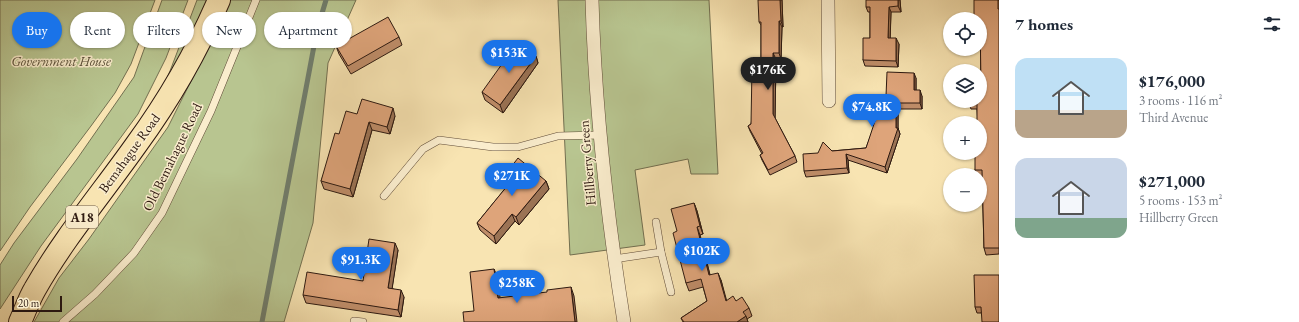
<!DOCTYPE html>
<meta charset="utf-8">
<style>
:root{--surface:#fff;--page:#f2f2f3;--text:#1f2937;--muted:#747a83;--accent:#1a73e8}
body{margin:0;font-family:"EB Garamond",serif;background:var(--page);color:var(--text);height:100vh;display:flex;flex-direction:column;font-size:15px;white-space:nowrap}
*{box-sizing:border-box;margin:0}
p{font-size:13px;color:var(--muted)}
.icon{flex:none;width:22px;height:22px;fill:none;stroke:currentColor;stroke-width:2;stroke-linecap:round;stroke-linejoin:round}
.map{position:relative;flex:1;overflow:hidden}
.sheet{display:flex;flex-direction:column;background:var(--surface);width:300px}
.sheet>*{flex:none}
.guide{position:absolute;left:12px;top:12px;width:380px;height:36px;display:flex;gap:8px}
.fabs{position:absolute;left:943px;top:12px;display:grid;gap:8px}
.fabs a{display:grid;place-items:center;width:44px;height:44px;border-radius:50%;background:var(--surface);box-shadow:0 1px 3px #0004;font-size:20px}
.scale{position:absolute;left:12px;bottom:10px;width:50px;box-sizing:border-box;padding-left:4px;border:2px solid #2d1910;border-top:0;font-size:11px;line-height:14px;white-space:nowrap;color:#2d1910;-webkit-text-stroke:3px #faedcd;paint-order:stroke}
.price{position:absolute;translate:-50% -34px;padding:0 9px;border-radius:14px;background:var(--accent);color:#fff;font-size:13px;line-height:26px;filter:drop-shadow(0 1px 2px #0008)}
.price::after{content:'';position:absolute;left:50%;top:24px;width:12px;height:9px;margin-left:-6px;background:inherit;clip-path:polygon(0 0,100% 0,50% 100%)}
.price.on{background:#222;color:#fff}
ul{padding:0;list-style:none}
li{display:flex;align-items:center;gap:12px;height:100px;padding:0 16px}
li span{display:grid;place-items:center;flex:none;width:112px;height:80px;border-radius:12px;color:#555}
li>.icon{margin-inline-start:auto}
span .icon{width:48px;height:48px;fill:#fffc;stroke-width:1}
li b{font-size:17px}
h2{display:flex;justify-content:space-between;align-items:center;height:48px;padding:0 16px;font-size:17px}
.tag{padding:0 14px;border-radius:18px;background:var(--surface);box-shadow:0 1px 3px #0004;font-size:14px;line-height:36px}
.tag.on{background:var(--accent);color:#fff}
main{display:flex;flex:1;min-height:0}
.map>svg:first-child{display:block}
.green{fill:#b8c590;stroke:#726f50}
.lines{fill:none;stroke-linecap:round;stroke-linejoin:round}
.stream{stroke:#707d6c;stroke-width:5}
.lane-casing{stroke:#604c38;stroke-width:8}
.street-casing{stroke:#604c38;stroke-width:14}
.highway-casing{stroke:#2d1910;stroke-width:24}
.lane{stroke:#faedcd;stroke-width:7}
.street{stroke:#faedcd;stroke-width:13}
.highway{stroke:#f8e4b2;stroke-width:22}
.wall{fill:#bf8d69;stroke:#2d1910}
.shaded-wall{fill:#9b7355;stroke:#2d1910}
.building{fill:#dea47a;stroke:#2d1910}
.labels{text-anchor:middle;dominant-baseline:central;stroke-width:3;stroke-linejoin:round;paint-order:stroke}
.shield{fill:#faedcd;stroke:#6a5949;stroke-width:1}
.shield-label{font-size:13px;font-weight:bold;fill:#2d1910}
.park-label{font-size:14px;font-style:italic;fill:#574d36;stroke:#faedcd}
.street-label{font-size:14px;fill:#2d1910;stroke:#faedcd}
</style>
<main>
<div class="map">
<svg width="999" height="322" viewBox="0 0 999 322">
<rect width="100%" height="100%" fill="#f8e4b2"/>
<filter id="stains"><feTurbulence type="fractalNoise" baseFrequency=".005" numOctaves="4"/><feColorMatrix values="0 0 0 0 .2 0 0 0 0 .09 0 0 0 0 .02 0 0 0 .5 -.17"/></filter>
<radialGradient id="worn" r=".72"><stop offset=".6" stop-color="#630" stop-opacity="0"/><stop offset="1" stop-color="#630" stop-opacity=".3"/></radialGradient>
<!-- green -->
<g class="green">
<path d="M0 0H155L131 64 115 93 91 126 30 207 0 251Z"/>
<path d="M162 0H188L166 58 138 114 41 246 0 309V265L14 243 77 159 134 77Z"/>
<path d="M197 0H208L149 117 170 71Z"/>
<path d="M229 0H356L328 63 313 223 284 322H34L59 278 89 239 168 127 195 73Z"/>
<path d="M558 0H709L718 174H691L688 159 635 170 645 245 570 255Z"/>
</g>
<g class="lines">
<!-- stream -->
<path class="stream" d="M262 322 317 30 326 0"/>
<defs>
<g id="lane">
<path d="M384 196 423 149 439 140 493 147H518L558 136 601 135"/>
<path d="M661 252 671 292"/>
<path d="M614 259 661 252 656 222"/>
<path d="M354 321 363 322"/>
<path d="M63 322 95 294 134 253 162 213 211 111 256 0"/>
</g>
<g id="street">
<path d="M592 0C595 108 607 216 624 322"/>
<path d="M828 0 829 101"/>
</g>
<path id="highway" d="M20 322C25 311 29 299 35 289 64 238 102 193 136 145 169 100 197 51 219 0"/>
</defs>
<!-- lane casing -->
<use href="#lane" class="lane-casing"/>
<!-- street casing -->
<use href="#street" class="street-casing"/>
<!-- highway casing -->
<use href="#highway" class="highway-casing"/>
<!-- lane -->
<use href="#lane" class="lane"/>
<!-- street -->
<use href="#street" class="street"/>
<!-- highway -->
<use href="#highway" class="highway"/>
</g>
<!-- wall -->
<g class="wall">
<path d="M782 0 783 27H782L781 59H776L775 118 795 156 797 162 770 175 762 160 760 155 762 154 750 131 748 126 751 124 761 68V25L759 22Z"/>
<path d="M900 0 901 12H891L890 38 899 44 898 67 865 66 863 60 870 38V12H868L866 7Z"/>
<path d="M999 0V254L986 255 984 248 982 177H980V175H977L975 170 980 153 977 109H971L968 102 981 84 980 19Z"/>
<path d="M399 37 402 45 351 74 339 54 336 46Z"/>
<path d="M536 56 538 63 503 113 485 100 482 92Z"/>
<path d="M916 78V90L922 96V109H898V128L900 134 887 173 848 160 849 173 806 177 804 171 832 151 866 148 886 96Z"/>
<path d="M357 114 395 116 390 134 372 130 353 197 324 189 321 181 339 134Z"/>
<path d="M505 175 546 181 549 189 519 225 515 221 496 244 480 230 477 223 509 184 508 183Z"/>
<path d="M694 203 697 211 703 234 700 235 710 275 721 280 726 301H736L749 308 752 316 747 319 748 322H683L681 318 707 301 703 287 689 291 686 283Z"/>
<path d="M398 250 392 288 404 297 401 317 306 303 303 295 363 281Z"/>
<path d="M999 275 981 313H977L975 307Z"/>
</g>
<!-- shaded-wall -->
<g class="shaded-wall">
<path d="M780 0H782L783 27 781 21Z"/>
<path d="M898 0H900L901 12 898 6Z"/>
<path d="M889 7 891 12 890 44 888 38Z"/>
<path d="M779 21 782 27 781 59 779 53Z"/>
<path d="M896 38 899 44 898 67 896 61Z"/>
<path d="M773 53 776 59 775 120 773 114Z"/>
<path d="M536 56 538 63 503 113 500 105Z"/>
<path d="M914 73 916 78V96L914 90Z"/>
<path d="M920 90 922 96V109L920 103Z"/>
<path d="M896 103 898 109V129V128L900 134 887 173 885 167 896 128Z"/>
<path d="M393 108 395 116 390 134 387 127Z"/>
<path d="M369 122 372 130 353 197 350 189Z"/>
<path d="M846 154 848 160 849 173 847 168Z"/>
<path d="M546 181 549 189 519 225 516 217Z"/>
<path d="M694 203 697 211 703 234 700 226Z"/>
<path d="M512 214 515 221 496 244 494 236Z"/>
<path d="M697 227 700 235 712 283 709 275Z"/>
<path d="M395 243 398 250 391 296 388 288Z"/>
<path d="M494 269 498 278 501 307 498 298Z"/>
<path d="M718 273 721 280 729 309 726 301Z"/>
<path d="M571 287 574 296 577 322H575Z"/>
<path d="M401 290 404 297 401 317 398 310Z"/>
<path d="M746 316 748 322H737Z"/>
</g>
<!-- building -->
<g class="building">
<path d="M758 0H780L781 21H779V53H773V114L795 156 768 170 760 155 763 153 748 126 751 124 752 67 761 68V22H759Z"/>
<path d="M866 0H898V6L889 7 888 38H896V61L863 60V38H870V7H866Z"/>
<path d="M974 0H998V9H999V248H984L982 170H975V153H980V123H977V102H968V101H980V84H981L980 19H974Z"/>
<path d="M388 17 399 37 348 66 336 46Z"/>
<path d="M517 43 536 56 500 105 482 92Z"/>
<path d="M887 72 914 73V90H920V103H896V128H898L885 167 846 154 847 168 804 171 803 154 818 153 823 142 832 151 866 148 878 112V95L886 96Z"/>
<path d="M362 99 393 108 387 127 369 122 350 189 321 181 335 133 339 134 346 111 357 114Z"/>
<path d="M518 158 546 181 516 217 512 214 494 236 477 223 512 180 505 175Z"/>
<path d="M694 203 700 226 697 227 709 275 718 273 726 301 733 296 736 301 742 297 749 308 743 312 746 316 737 322H684L681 318 707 301 701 279 686 283 673 233 677 231 671 209Z"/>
<path d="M369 239 395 243 388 288 401 290 398 310 303 295 307 272 363 281Z"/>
<path d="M494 269 498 298 547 292V290L571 287 575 322H464L463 312 474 311 470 272Z"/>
<path d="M974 275H999V322H982L981 307H975Z"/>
</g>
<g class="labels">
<!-- shield labels -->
<rect class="shield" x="66" y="206" width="32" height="22" rx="3"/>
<g class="shield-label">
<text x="82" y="217">A18</text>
</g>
<!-- park labels -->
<g class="park-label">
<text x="61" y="61">Government House</text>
</g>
<!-- street labels -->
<g class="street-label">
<text transform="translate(129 153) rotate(-54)">Bemahague Road</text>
<text transform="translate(172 157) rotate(-64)">Old Bemahague Road</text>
<text transform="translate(587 163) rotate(-95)">Hillberry Green</text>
</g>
</g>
<rect width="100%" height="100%" filter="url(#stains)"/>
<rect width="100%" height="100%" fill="url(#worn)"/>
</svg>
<div class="fabs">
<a><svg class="icon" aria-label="locate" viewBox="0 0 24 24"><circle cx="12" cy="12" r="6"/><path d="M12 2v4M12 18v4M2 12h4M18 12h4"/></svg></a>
<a><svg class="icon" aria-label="layers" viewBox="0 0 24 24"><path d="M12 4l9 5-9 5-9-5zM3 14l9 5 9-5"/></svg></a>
<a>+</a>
<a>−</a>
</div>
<div class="scale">20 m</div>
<b class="price" style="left:509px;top:74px">$153K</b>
<b class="price on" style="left:768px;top:91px">$176K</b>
<b class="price" style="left:872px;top:128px">$74.8K</b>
<b class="price" style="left:512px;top:197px">$271K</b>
<b class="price" style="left:702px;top:272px">$102K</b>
<b class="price" style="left:361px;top:281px">$91.3K</b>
<b class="price" style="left:517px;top:304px">$258K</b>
<div class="guide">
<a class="tag on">Buy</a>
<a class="tag">Rent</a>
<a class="tag">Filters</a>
<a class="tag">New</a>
<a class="tag">Apartment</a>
</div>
</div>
<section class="sheet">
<h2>7 homes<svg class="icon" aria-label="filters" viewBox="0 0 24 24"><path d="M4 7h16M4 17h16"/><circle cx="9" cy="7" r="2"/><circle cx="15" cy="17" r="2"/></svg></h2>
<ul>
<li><span style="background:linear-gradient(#bfe0f5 65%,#b9a48a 0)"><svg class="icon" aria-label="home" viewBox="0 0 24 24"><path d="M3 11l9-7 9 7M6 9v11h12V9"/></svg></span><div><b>$176,000</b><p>3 rooms · 116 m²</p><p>Third Avenue</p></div></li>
<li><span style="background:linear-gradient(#c9d6e8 75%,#7fa58c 0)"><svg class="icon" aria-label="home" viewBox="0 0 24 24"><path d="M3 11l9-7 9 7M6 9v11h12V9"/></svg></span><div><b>$271,000</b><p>5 rooms · 153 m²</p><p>Hillberry Green</p></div></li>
</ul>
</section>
</main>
